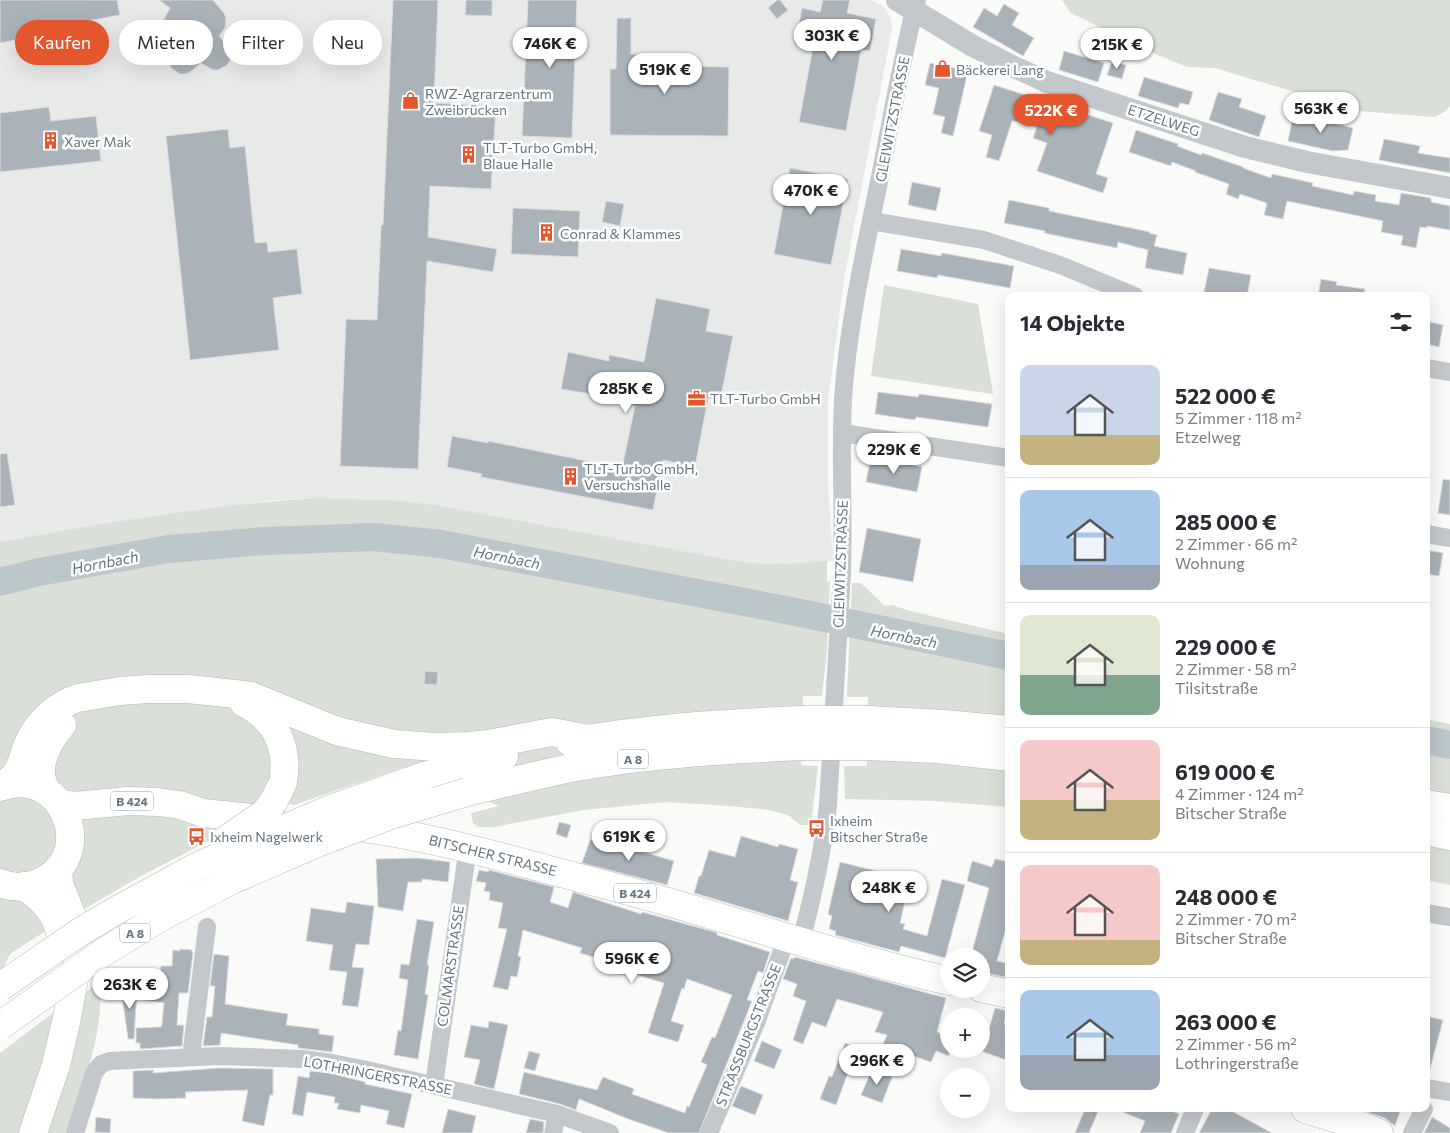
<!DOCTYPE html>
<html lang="de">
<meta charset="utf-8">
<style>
:root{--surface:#fff;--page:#f7f7f7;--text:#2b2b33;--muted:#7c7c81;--line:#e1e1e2;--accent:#e4572e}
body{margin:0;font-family:Commissioner,sans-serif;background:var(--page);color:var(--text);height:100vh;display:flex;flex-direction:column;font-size:19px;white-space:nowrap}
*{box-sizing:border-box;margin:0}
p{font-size:16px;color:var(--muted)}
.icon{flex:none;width:28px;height:28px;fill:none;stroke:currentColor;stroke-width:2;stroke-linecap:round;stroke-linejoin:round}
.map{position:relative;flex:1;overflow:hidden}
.drawer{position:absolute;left:1005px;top:292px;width:425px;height:820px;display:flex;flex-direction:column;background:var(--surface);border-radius:10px;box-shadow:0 5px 20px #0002}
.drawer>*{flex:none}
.top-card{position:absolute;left:15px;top:20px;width:475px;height:45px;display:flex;gap:10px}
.buttons{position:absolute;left:940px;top:948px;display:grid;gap:10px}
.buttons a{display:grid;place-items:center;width:50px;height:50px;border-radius:50%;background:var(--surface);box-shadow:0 5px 20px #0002;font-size:25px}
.price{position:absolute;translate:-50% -42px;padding:0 11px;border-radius:18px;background:#fff;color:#222;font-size:16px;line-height:32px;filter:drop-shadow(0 1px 2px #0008)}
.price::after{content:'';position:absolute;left:50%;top:30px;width:15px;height:11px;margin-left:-8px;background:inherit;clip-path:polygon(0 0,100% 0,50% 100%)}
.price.active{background:var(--accent);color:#fff}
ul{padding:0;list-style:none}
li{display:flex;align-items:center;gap:15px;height:125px;padding:0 15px}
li+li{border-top:1px solid var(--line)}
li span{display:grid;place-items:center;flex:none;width:140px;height:100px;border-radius:10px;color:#555}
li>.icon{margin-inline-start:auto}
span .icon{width:60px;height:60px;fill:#fffc;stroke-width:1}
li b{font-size:21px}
h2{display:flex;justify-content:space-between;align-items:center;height:60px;padding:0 15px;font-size:21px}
.tag{padding:0 18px;border-radius:22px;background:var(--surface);box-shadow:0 5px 20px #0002;font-size:18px;line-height:45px}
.tag.active{background:var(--accent);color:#fff}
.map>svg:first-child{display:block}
.built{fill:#e8e9e9}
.green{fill:#dadfd7}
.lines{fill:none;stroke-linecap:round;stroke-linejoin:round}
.river{stroke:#bbc7cb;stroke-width:28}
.building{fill:#aab3b9;stroke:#dcdcda}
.primary-casing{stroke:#b5babe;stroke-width:29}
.motorway-casing{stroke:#b4b9bd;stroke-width:29}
.minor{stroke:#c3c8cc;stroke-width:18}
.tertiary{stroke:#c3c8cc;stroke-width:22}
.primary{stroke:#fff;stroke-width:28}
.motorway{stroke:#fff;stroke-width:28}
.motorway-bridge-casing{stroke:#b4b9bd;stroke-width:29;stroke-linecap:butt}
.motorway-bridge{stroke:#fff;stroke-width:28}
.labels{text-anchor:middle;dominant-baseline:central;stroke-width:5;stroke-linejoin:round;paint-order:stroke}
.shield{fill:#fff;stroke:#939fa8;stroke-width:1}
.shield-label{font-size:12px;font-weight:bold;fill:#657683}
.poi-label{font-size:14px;fill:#657683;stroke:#fff;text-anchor:start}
.street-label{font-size:14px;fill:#657683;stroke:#fff}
.water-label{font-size:15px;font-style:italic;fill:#60757c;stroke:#fff}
</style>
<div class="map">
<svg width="1450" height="1133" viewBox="0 0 1450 1133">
<rect width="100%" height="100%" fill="#fafaf8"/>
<!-- built -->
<path class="built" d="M0 0H871L884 7 891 19 892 29 844 279 828 401V481L833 561 798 564H761L742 562 436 505 391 500 316 498 277 500 166 515 0 542Z"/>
<!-- green -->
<g class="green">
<path d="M1062 0H1450V106L1444 112 1435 117 1358 111 1215 68 1187 67 1158 55 1071 13Z"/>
<path d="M884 285 978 304 993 394 871 376Z"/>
<path d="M316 498 391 500 436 505 742 562C770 565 798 564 827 561V581L830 582 827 650 822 696H803L801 765 818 766 811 825H800L788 815 769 810 730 806 665 802 584 810 494 827H478L473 823 471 813 499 806 405 767 294 805 264 798 232 829 141 876 36 937 10 954 0 975V542C105 523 210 505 316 498Z"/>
<path d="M852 583H861L885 606 892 605 910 611 1009 634V807L935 801 845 799 844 766H867L868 697H847Z"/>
<path d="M1426 719 1450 724V885L1426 880Z"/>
<path d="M100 983C104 1035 83 1084 67 1133H0V1053L62 1006Z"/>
</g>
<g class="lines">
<!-- river -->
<g class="river">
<path d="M0 582 39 572 169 549 265 541 374 537 441 544 786 610 1009 656"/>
<path d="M1426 740 1450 745"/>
</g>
</g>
<!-- building -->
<g class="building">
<path d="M0 0H117L120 15 87 21 88 26 0 43Z"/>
<path d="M159 0H213L224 13 226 18 225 28 219 36 229 47 231 51 230 61 227 65 218 70H213L201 63 190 72 185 74H180L171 68 167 59 168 54 174 41 167 35 163 26V21L170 8Z"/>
<path d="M393 0H438L434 103 496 106 491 189 430 186 428 237 497 249 493 272 427 261 418 469 340 466 346 319 377 320 381 225H383Z"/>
<path d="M466 0H492V16L465 15Z"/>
<path d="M528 0H577L572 138 522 136Z"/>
<path d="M777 0H780L788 10 777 19 768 8Z"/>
<path d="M823 0H850L847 13 876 19 870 51 861 50 846 131 799 122 813 47 795 44 802 8 820 12Z"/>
<path d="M1004 4 1019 13 1012 25 1034 38 1023 56 973 27 984 8 997 16Z"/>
<path d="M617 18H631V54L664 55V66L729 67 728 136 610 135V69H616Z"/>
<path d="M1064 51 1104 63 1098 82 1059 70Z"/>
<path d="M1112 61 1126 65 1122 79 1107 75Z"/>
<path d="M930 63 968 71 953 136 941 133 945 117 933 114 939 88 925 85Z"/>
<path d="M1144 77 1193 92 1189 105 1180 103 1178 108 1138 96Z"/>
<path d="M994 85 1113 123 1096 174 1108 178 1103 193 1037 171 1047 143 1033 138 1037 127 1022 122 1012 121 999 161 986 157 992 135 979 131Z"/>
<path d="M1218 92 1242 99 1239 107 1266 116 1259 137 1209 120Z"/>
<path d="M49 107 51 121 96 116 101 161 0 172V113Z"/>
<path d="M1303 114 1319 118V120L1353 128 1348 150 1333 151 1288 141 1292 121 1301 123Z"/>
<path d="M228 129 230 148 245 146 255 243 267 242 268 252 297 249 302 294 273 298 279 350 190 360 166 136Z"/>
<path d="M1136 130 1178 144 1177 146 1201 155 1202 153 1243 167V168L1271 178 1272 174 1313 183 1312 186 1353 195 1354 191 1376 195 1375 201 1399 205 1401 193 1431 198V202L1450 206V230L1427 226V228L1420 227 1416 248 1401 245 1403 236 1381 232 1383 221 1287 201 1283 219 1264 215 1267 203 1240 194 1238 199 1226 194 1229 184 1195 172 1196 171 1172 162 1171 166 1129 152Z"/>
<path d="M1384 139 1420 146 1418 153 1450 158V173L1379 160Z"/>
<path d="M790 168 848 179 831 265 774 254Z"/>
<path d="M912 182 941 188 936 211 908 205Z"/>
<path d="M1009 200 1049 208V211L1150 232 1149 233 1157 235 1154 246 1187 253 1183 275 1145 268 1148 250 1118 242 1117 248 1044 233 1045 231 1004 223Z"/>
<path d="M606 201 624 204 620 226 602 222Z"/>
<path d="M513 208 580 211 578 257 511 254Z"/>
<path d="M901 249 941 256 942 253 1014 266 1010 288 938 275 937 278 897 271Z"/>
<path d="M1209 268 1251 275 1247 296H1226L1204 292Z"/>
<path d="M1321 279 1337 282 1336 285 1365 289 1364 296H1318Z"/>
<path d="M656 298 710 309 706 331 733 336 720 401 708 398 695 467 663 460 653 510 481 477 482 474 447 467 452 436 488 443V441L622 468 635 406 602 400V396L561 389 568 352 609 361V355L644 362Z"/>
<path d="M1426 321 1443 325 1439 347 1426 344Z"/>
<path d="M878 392 918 397 919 394 992 404 988 427 916 417 915 420 875 414Z"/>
<path d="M7 453 15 505 0 507V454Z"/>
<path d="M871 457 922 467 917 492 866 482Z"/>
<path d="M1443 479 1450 480V515L1438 513Z"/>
<path d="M867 528 921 539 913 582 859 572Z"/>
<path d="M1426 550 1443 553 1439 576 1426 574Z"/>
<path d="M425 671 438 672 437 685 424 684Z"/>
<path d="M559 822 571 825 567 838 556 834Z"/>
<path d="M741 836 778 847 779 844 798 849 790 880 798 882 788 921 694 893 699 876H701L709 850 735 857Z"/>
<path d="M590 840 625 850 626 847 674 861 667 885 582 863Z"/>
<path d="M418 858 450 862 448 882 422 879V882H408L403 911 378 907 376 859Z"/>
<path d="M995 859 1009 862V917L997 961 1009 964V978L981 972V956H971L989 888 967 881 972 861 992 867Z"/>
<path d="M840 862 880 872 877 884 907 892 900 923 905 924 903 929 927 936 942 879 965 885 945 958 901 946 899 952 835 935 836 931 829 929 832 916 828 914Z"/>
<path d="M479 870 488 872 489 870 554 887 550 902 568 908 573 892 641 914 642 912 715 932 717 933V935L770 952 763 973 758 971 747 1000 752 1001 699 1133H669L631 1120 579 1099 576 1110 560 1104 519 1094 524 1072 597 1090 603 1077 634 1089 632 1094 685 1113 687 1106 689 1107 707 1065 701 1062 712 1037 715 1038 732 995 687 979 684 989 682 988 671 1021 684 1025 678 1042 648 1033 664 983 627 972 626 975 605 969 607 961 580 953 582 948 523 930 518 956 521 957 517 977 511 976 508 990 493 987 507 929 498 928 503 903 489 900 490 892 484 891 486 883 476 881Z"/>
<path d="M347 902 374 906 369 945 356 944 352 967 364 968 358 1007 342 1005 347 972 329 970 333 945 306 941 311 908 345 913Z"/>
<path d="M417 919 434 922 427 965H429L425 994 428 995 418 1059 394 1055 398 1030 401 1031 408 980 399 978 401 964 409 965Z"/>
<path d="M180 949 192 950V952H193L188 993H179L177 1025H184L182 1046 140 1049V1043H136V1028L161 1027 162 1024 164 1003 143 1000 145 986 159 988 161 966H172L173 950 180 951Z"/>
<path d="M214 954 229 956 225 1004 288 1014 286 1025 319 1029V1034L334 1036 332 1052 298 1048V1045L221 1033 220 1045 203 1046 207 1017H212L215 986H210Z"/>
<path d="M795 957 946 998 937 1032 949 1036V1056L936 1051 931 1062 901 1052 899 1057 881 1049 887 1035 875 1032 883 1012 837 999 826 1027 812 1022 803 1044 793 1040 806 1001 793 996 797 984 783 979 791 958 794 959Z"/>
<path d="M122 987 137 989 134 1039H128L122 995Z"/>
<path d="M995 1008 1008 1011 1004 1024 1009 1025V1061L981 1051V1026L989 1029Z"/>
<path d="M1426 1016 1443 1020 1430 1069H1426Z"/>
<path d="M489 1021 508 1025 494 1089 474 1084 480 1060 464 1057 471 1025 488 1028Z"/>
<path d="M762 1041 782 1050 774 1069 754 1061Z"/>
<path d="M845 1043 857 1048 836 1105 820 1099 829 1076 832 1077Z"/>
<path d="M529 1051 540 1054 535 1071 524 1068Z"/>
<path d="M219 1068 273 1069V1095H270L264 1126 242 1121 248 1090 185 1092 186 1098 157 1099 133 1098V1071L154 1070 153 1073Z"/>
<path d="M872 1070 892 1077 882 1103 861 1095Z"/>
<path d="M310 1071 330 1073 365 1082V1084L412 1094 404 1128 386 1124 389 1111 361 1105 360 1113 337 1109 339 1103H334L335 1097 307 1092 303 1116 292 1114 298 1076 309 1078Z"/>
<path d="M741 1086 763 1095 755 1115 732 1106Z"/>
<path d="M448 1109 476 1116 472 1133H442Z"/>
<path d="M1085 1109H1099L1089 1133H1075Z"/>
<path d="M1115 1109H1168L1179 1114 1171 1133H1140L1145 1121Z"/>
<path d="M1212 1109H1228L1272 1133H1199Z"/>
<path d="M1358 1109H1401L1395 1126 1385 1118Z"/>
<path d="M96 1117 111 1119 110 1133 95 1132Z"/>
<path d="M1432 1117 1450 1128V1133H1424Z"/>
<path d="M530 1119 544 1122 543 1133H526Z"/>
</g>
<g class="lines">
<defs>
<g id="primary">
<path d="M0 787C64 763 100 859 38 883 26 888 12 888 0 883"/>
<path d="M60 804 75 806 128 801 158 802 180 805 203 813 273 820"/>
<path d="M350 826C423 835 491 854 561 873 599 883 637 893 675 904 766 931 856 960 949 981"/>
<path d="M981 988 1009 994"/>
<path d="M1305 1109 1364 1127 1379 1133"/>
</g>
<g id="motorway">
<path d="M244 703C276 719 289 747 283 782"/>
<path d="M868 720 944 724 1009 730"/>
<path d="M570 742C647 728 724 723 802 720"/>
<path d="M867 746 938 749 1009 757"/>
<path d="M424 776 504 756"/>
<path d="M5 785C9 781 13 778 16 774 22 766 24 753 28 744 37 723 56 705 78 698L120 691 148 689H188L235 694 251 696 268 703 337 731 394 744 436 747 469 746 488 744 552 732 589 739"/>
<path d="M47 792C45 788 43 784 42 780 37 761 50 739 62 725"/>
<path d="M467 792C502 784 536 775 571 768 647 754 725 750 802 746"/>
<path d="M1426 804 1450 808"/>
<path d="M1426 831 1450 836"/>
<path d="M24 886C43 899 57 914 61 937"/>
<path d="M33 1133 56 1065 67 1018 78 957 75 924 59 884 58 869"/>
</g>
</defs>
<!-- primary casing -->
<use href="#primary" class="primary-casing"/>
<!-- motorway casing -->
<use href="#motorway" class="motorway-casing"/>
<!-- minor -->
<g class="minor">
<path d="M871 221 984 240 1060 265 1135 296"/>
<path d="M1426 368 1450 372"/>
<path d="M842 433 1009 458"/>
<path d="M1426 534 1450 538"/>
<path d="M1426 913 1450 917"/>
<path d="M801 941C813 896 823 852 828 805L842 573C844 515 840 457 843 399 848 325 864 254 879 182 891 122 901 60 917 0"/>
<path d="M191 1057 207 927"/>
<path d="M434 1085 468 847"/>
<path d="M1426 1088 1450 1092"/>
<path d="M75 1133 94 1073 101 1064 110 1061 220 1056 303 1059 332 1063 367 1070 557 1114 610 1133"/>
<path d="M553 1133 557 1114"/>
<path d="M709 1133 756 1023 787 937"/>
<path d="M1185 1133 1195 1109"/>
<path d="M1412 1133 1424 1109"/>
</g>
<!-- tertiary -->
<path class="tertiary" d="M897 0 973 46 1010 65 1047 82 1245 147 1307 162 1450 188"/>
<!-- primary -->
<use href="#primary" class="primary"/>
<!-- motorway -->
<use href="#motorway" class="motorway"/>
<defs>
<g id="motorway-bridge">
<path d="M802 720H868"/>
<path d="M802 746H867"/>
<path d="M226 840 265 813 274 801 283 782"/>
<path d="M0 987 80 932 117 910 200 865 328 810 424 776"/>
<path d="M0 1026 104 952 159 918 232 880 320 842 394 814 467 792"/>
</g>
</defs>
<!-- motorway-bridge casing -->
<use href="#motorway-bridge" class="motorway-bridge-casing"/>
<!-- motorway-bridge -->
<use href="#motorway-bridge" class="motorway-bridge"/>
</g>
<!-- icons -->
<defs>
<symbol id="shop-bare" viewBox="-9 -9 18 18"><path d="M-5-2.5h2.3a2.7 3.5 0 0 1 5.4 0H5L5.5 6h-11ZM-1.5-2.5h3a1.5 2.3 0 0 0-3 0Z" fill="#e4572e" stroke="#fff" stroke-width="2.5" paint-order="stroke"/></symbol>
<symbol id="building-bare" viewBox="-9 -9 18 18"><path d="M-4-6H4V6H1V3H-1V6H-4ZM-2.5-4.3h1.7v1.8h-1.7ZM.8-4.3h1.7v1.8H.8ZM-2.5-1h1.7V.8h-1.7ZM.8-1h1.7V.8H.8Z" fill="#e4572e" stroke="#fff" stroke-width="2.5" paint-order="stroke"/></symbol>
<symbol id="office-bare" viewBox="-9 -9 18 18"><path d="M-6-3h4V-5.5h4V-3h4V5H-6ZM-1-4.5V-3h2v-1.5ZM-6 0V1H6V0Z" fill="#e4572e" stroke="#fff" stroke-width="2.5" paint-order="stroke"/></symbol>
<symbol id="bus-bare" viewBox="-9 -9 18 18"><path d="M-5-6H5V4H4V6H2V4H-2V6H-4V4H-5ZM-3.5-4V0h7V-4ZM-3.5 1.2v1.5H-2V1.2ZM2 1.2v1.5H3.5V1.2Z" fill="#e4572e" stroke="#fff" stroke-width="2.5" paint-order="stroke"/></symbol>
</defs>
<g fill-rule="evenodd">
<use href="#shop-bare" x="930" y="56" width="25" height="25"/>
<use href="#shop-bare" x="398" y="88" width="25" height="25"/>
<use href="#building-bare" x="38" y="128" width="25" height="25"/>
<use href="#building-bare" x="456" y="142" width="25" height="25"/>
<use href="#building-bare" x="534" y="220" width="25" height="25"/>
<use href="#office-bare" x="684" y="386" width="25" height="25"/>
<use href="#building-bare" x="558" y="464" width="25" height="25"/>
<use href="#bus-bare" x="804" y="816" width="25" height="25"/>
<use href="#bus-bare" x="184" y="824" width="25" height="25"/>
</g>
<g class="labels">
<!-- shield labels -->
<g class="shield">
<rect x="618" y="749.5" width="30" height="19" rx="4"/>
<rect x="111" y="791.5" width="42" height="19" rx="4"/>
<rect x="614" y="883.5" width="42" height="19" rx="4"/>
<rect x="120" y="923.5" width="30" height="19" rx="4"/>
</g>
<g class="shield-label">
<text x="633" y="759">A 8</text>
<text x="132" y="801">B 424</text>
<text x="635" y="893">B 424</text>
<text x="135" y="933">A 8</text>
</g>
<!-- poi labels -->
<g class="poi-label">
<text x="956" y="69">Bäckerei Lang</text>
<text x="425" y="93">RWZ-Agrarzentrum<tspan x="425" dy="16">Zweibrücken</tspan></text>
<text x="64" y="141">Xaver Mak</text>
<text x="483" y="147">TLT-Turbo GmbH,<tspan x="483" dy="16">Blaue Halle</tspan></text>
<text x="560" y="233">Conrad &amp; Klammes</text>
<text x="710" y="398">TLT-Turbo GmbH</text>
<text x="584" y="468">TLT-Turbo GmbH,<tspan x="584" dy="16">Versuchshalle</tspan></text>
<text x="830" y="820">Ixheim<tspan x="830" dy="16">Bitscher Straße</tspan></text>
<text x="210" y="836">Ixheim Nagelwerk</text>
</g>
<!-- street labels -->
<g class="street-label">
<text transform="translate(892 119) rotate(-79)">GLEIWITZSTRASSE</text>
<text transform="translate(1164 120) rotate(18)">ETZELWEG</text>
<text transform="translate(840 564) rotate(-88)">GLEIWITZSTRASSE</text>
<text transform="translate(493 855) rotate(14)">BITSCHER STRASSE</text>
<text transform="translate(450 966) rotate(-82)">COLMARSTRASSE</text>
<text transform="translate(748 1035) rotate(-68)">STRASSBURGSTRASSE</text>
<text transform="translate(378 1075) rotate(11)">LOTHRINGERSTRASSE</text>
</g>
<!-- water labels -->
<g class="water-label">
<text transform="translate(507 557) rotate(11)">Hornbach</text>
<text transform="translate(105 562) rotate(-11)">Hornbach</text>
<text transform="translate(904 636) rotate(11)">Hornbach</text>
</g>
</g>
</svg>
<div class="buttons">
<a><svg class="icon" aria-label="layers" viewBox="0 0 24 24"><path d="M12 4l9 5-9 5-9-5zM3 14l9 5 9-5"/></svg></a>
<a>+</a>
<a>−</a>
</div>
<b class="price" style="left:832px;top:61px">303K €</b>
<b class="price" style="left:550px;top:69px">746K €</b>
<b class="price" style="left:1117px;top:70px">215K €</b>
<b class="price" style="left:665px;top:95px">519K €</b>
<b class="price" style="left:1321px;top:134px">563K €</b>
<b class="price active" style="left:1051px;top:136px">522K €</b>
<b class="price" style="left:811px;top:216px">470K €</b>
<b class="price" style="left:626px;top:414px">285K €</b>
<b class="price" style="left:894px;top:475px">229K €</b>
<b class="price" style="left:629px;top:862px">619K €</b>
<b class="price" style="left:889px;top:913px">248K €</b>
<b class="price" style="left:632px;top:984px">596K €</b>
<b class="price" style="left:130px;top:1010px">263K €</b>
<b class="price" style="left:877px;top:1086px">296K €</b>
<div class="top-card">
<a class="tag active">Kaufen</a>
<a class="tag">Mieten</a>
<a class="tag">Filter</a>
<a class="tag">Neu</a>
</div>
<section class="drawer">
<h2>14 Objekte<svg class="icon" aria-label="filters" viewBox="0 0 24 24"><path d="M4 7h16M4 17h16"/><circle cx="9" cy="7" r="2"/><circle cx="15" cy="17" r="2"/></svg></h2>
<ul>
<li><span style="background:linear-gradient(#c9d6e8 70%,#c2b280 0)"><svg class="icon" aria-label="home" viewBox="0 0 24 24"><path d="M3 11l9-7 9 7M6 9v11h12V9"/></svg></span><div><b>522 000 €</b><p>5 Zimmer · 118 m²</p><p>Etzelweg</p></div></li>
<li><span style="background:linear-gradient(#a9c7e8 75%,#9aa5b1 0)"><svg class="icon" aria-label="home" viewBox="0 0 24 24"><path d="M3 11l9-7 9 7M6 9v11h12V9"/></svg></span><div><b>285 000 €</b><p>2 Zimmer · 66 m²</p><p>Wohnung</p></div></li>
<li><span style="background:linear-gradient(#dfe7d0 60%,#7fa58c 0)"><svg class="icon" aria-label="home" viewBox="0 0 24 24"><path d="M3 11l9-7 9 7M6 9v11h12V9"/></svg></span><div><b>229 000 €</b><p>2 Zimmer · 58 m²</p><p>Tilsitstraße</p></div></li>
<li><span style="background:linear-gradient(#f6c9c9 60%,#c2b280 0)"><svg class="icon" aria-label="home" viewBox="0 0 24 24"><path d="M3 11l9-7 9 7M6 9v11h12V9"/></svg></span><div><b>619 000 €</b><p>4 Zimmer · 124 m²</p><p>Bitscher Straße</p></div></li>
<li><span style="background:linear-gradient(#f6c9c9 75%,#c2b280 0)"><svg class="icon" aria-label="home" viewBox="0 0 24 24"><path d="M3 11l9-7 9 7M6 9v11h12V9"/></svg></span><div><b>248 000 €</b><p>2 Zimmer · 70 m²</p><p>Bitscher Straße</p></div></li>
<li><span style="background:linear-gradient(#a9c7e8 65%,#9aa5b1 0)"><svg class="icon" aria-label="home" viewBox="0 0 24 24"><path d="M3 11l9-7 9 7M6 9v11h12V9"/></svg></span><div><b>263 000 €</b><p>2 Zimmer · 56 m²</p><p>Lothringerstraße</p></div></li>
</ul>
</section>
</div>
